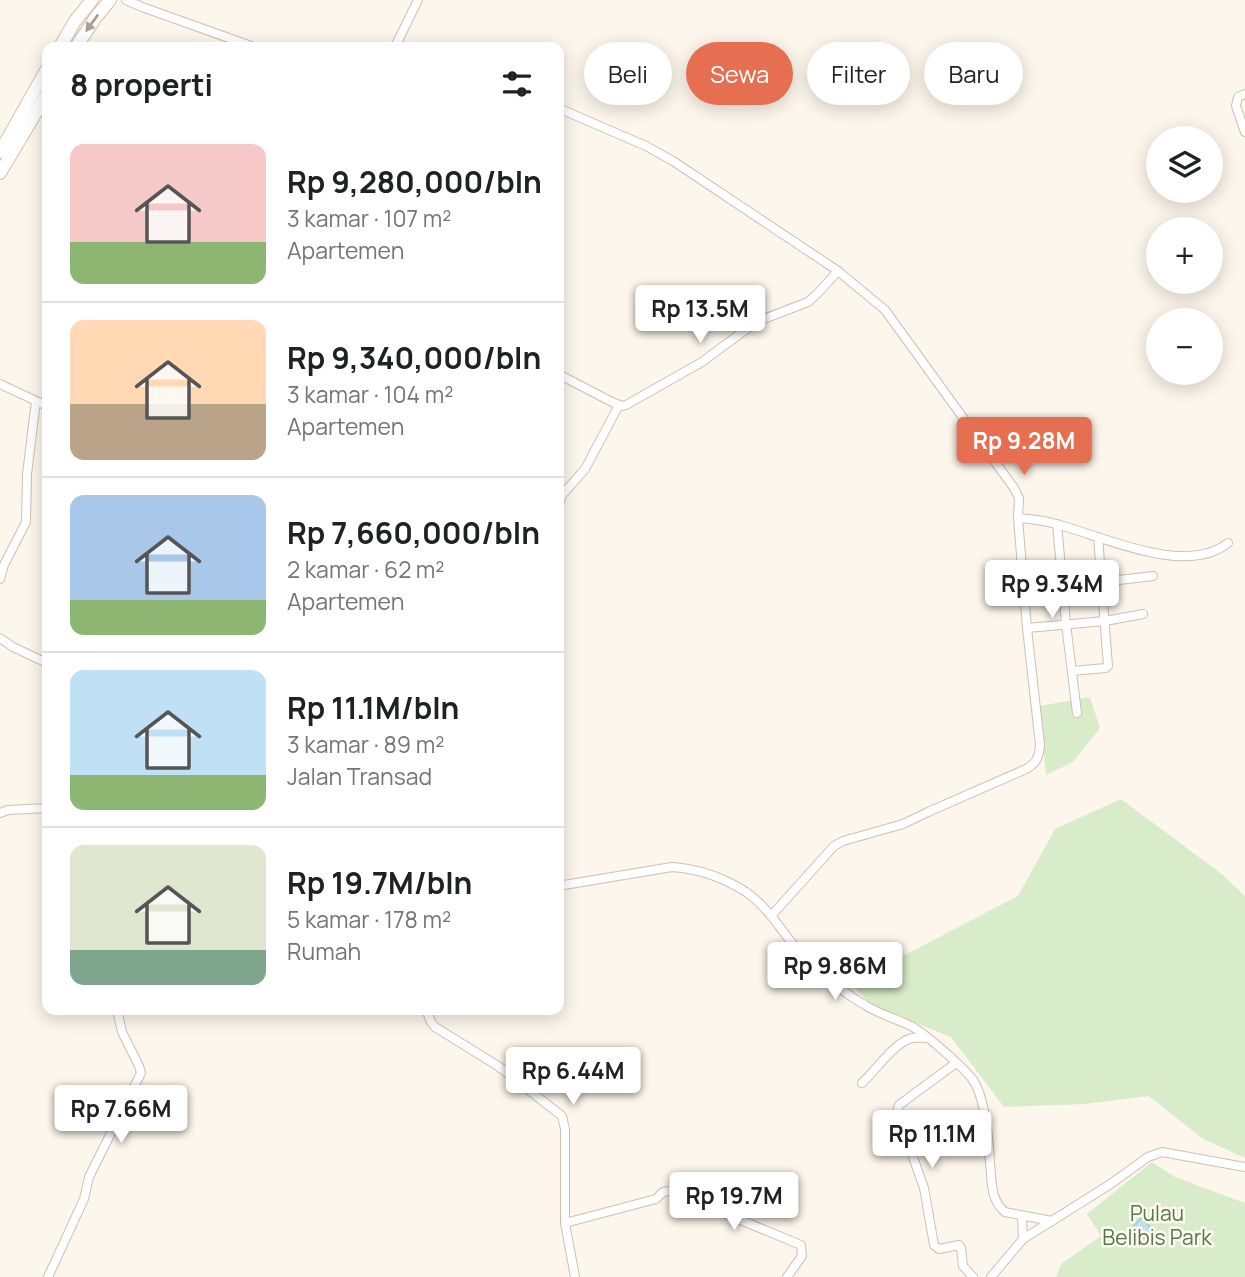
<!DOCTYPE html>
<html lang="id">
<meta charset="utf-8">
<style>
:root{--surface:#fff;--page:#f2f2f2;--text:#202124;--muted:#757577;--line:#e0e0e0;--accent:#e76f51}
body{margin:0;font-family:Manrope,sans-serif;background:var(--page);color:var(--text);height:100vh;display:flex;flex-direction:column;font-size:26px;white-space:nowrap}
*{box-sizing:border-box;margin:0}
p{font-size:23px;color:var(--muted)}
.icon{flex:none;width:38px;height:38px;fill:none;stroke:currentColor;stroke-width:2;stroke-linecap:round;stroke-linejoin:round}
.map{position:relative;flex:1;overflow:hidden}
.side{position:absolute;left:42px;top:42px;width:522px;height:973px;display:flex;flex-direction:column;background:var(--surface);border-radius:14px;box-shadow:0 4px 18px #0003}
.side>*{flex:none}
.hud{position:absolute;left:584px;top:42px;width:555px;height:63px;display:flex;gap:14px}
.buttons{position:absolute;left:1146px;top:126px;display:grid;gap:14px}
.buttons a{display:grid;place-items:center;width:77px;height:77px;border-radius:50%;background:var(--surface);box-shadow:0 4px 18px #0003;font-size:35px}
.price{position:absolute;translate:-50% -60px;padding:0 16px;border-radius:7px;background:#fff;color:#222;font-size:23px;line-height:46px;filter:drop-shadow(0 2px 4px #0008)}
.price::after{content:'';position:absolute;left:50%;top:42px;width:21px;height:16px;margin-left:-10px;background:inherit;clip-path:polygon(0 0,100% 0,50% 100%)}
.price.current{background:var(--accent);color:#fff}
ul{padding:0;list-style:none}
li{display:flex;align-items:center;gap:21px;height:175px;padding:0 28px}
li+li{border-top:2px solid var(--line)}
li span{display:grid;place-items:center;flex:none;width:196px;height:140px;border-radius:14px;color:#555}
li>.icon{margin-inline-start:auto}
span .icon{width:84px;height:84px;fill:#fffc;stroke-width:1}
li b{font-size:30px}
h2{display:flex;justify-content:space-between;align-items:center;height:84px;padding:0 28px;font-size:30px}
.tag{padding:0 24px;border-radius:32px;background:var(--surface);box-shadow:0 4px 18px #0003;font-size:24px;line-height:63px}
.tag.current{background:var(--accent);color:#fff}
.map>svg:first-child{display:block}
.green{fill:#d8ecc9}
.water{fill:#bfe3e8;stroke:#a5d3da;stroke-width:2}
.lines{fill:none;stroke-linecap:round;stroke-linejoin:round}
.street-casing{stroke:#d1beb0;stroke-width:10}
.secondary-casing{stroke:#d6c0b0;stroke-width:14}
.street{stroke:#fff;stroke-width:8}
.secondary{stroke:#fff;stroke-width:12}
.oneway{fill:#af9d94}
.labels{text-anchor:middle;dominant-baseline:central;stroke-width:5;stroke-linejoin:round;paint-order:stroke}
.park-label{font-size:21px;fill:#537a41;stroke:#fffaf3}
</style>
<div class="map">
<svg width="1245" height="1277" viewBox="0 0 1245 1277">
<rect width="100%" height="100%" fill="#fdf6ec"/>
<!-- green -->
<g class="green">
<path d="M1090 697 1100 728 1073 762 1046 775 1040 706Z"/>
<path d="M1121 799 1223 875 1245 896V1158L1203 1139 1149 1096 1085 1104 1004 1107 951 1037 871 1005 851 983 1018 896 1055 829Z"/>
<path d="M1152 1162 1175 1177 1245 1203V1277H1056L1061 1264 1101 1236 1087 1214Z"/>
</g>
<!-- water -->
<path class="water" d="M1141 1218 1159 1236 1150 1244 1133 1227Z"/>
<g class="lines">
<defs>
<g id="street">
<path d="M126 0 142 7 254 47"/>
<path d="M395 47 418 0"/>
<path d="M1245 94 1238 97 1236 106 1245 132"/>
<path d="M558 108 646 146 673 161 838 271 885 310 1014 488 1019 498 1018 518 1027 628 1040 745C1039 757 1037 763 1026 769L928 812 903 824 843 841 834 846 772 915"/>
<path d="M558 374 614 403 623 406 626 405 702 362 756 322 808 302 817 294 838 271"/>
<path d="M0 384 47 406"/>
<path d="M558 508 562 495 585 469 619 405"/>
<path d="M1018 518C1031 519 1044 520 1056 524 1103 536 1185 577 1228 543"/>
<path d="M1057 524 1066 624 1077 713"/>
<path d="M0 579 4 565 26 522 27 474 36 401"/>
<path d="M1102 582 1153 576"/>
<path d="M1027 628 1105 621 1143 614"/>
<path d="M0 638 13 647 47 663"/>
<path d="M1072 671 1106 668 1108 666 1098 537"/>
<path d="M0 813 8 810 47 808"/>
<path d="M558 886 672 867C700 869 723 877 746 892 775 912 788 945 814 967 830 981 847 995 865 1005 879 1014 894 1018 909 1025 924 1032 963 1067 973 1080 985 1097 989 1142 990 1163 992 1181 990 1200 1005 1212L1052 1221"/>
<path d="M426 1010 431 1022 435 1027 498 1066 562 1116 565 1129V1223L575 1277"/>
<path d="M956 1063 899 1105 897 1112 924 1188 934 1245 939 1249 959 1245 961 1248 963 1266 973 1277"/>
<path d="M862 1083C875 1071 893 1045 909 1039 914 1037 921 1038 927 1038"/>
<path d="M1022 1217 1023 1239"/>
<path d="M565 1223 656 1199 663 1192 670 1191 801 1245 802 1256 787 1277"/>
<path d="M48 1277 84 1199 89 1177 141 1073 139 1066 122 1032 117 1010"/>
<path d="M991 1277 1023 1239 1109 1185 1148 1157 1162 1152 1245 1167"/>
</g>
<g id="secondary">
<path d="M60 47 75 21 92 0"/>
<path d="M76 47 96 17 110 0"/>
<path d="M0 152 47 69"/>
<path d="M0 173 47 94"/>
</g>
</defs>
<!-- street casing -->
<use href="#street" class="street-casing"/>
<!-- secondary casing -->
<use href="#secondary" class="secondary-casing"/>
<!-- street -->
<use href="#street" class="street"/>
<!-- secondary -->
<use href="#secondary" class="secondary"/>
</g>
<!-- one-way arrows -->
<defs><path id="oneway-solid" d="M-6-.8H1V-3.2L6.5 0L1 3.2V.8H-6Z" transform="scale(1.75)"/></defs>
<use class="oneway" href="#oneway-solid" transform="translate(92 23) rotate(126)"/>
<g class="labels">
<!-- park labels -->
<g class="park-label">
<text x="1157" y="1213">Pulau<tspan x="1157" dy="24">Belibis Park</tspan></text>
</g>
</g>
</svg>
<div class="buttons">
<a><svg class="icon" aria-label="layers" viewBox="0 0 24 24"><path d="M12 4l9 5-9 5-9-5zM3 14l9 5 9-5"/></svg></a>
<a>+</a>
<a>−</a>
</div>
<b class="price" style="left:700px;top:345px">Rp 13.5M</b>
<b class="price current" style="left:1024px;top:477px">Rp 9.28M</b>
<b class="price" style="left:1052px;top:620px">Rp 9.34M</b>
<b class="price" style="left:835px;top:1002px">Rp 9.86M</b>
<b class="price" style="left:573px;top:1107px">Rp 6.44M</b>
<b class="price" style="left:121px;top:1145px">Rp 7.66M</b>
<b class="price" style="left:932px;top:1170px">Rp 11.1M</b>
<b class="price" style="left:734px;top:1232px">Rp 19.7M</b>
<div class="hud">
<a class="tag">Beli</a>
<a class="tag current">Sewa</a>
<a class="tag">Filter</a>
<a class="tag">Baru</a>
</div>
<section class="side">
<h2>8 properti<svg class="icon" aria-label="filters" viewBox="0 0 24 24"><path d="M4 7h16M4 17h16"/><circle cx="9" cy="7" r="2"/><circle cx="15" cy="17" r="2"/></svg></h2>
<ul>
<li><span style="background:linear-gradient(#f6c9c9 70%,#8fb573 0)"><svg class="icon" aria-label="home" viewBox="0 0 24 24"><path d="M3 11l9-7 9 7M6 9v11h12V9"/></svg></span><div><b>Rp 9,280,000/bln</b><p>3 kamar · 107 m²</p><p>Apartemen</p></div></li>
<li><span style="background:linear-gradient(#ffd9b3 60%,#b9a48a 0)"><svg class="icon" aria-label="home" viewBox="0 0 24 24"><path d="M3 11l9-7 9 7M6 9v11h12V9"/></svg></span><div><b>Rp 9,340,000/bln</b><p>3 kamar · 104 m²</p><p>Apartemen</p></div></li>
<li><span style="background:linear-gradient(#a9c7e8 75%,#8fb573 0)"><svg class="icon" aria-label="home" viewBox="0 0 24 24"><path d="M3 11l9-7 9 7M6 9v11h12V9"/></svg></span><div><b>Rp 7,660,000/bln</b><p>2 kamar · 62 m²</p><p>Apartemen</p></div></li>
<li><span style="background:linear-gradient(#bfe0f5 75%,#8fb573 0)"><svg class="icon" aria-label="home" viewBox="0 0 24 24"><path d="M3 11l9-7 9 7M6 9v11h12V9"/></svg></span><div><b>Rp 11.1M/bln</b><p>3 kamar · 89 m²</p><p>Jalan Transad</p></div></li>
<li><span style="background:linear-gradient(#dfe7d0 75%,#7fa58c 0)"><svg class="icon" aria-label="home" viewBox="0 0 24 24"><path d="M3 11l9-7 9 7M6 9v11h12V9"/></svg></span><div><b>Rp 19.7M/bln</b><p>5 kamar · 178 m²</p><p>Rumah</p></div></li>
</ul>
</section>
</div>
